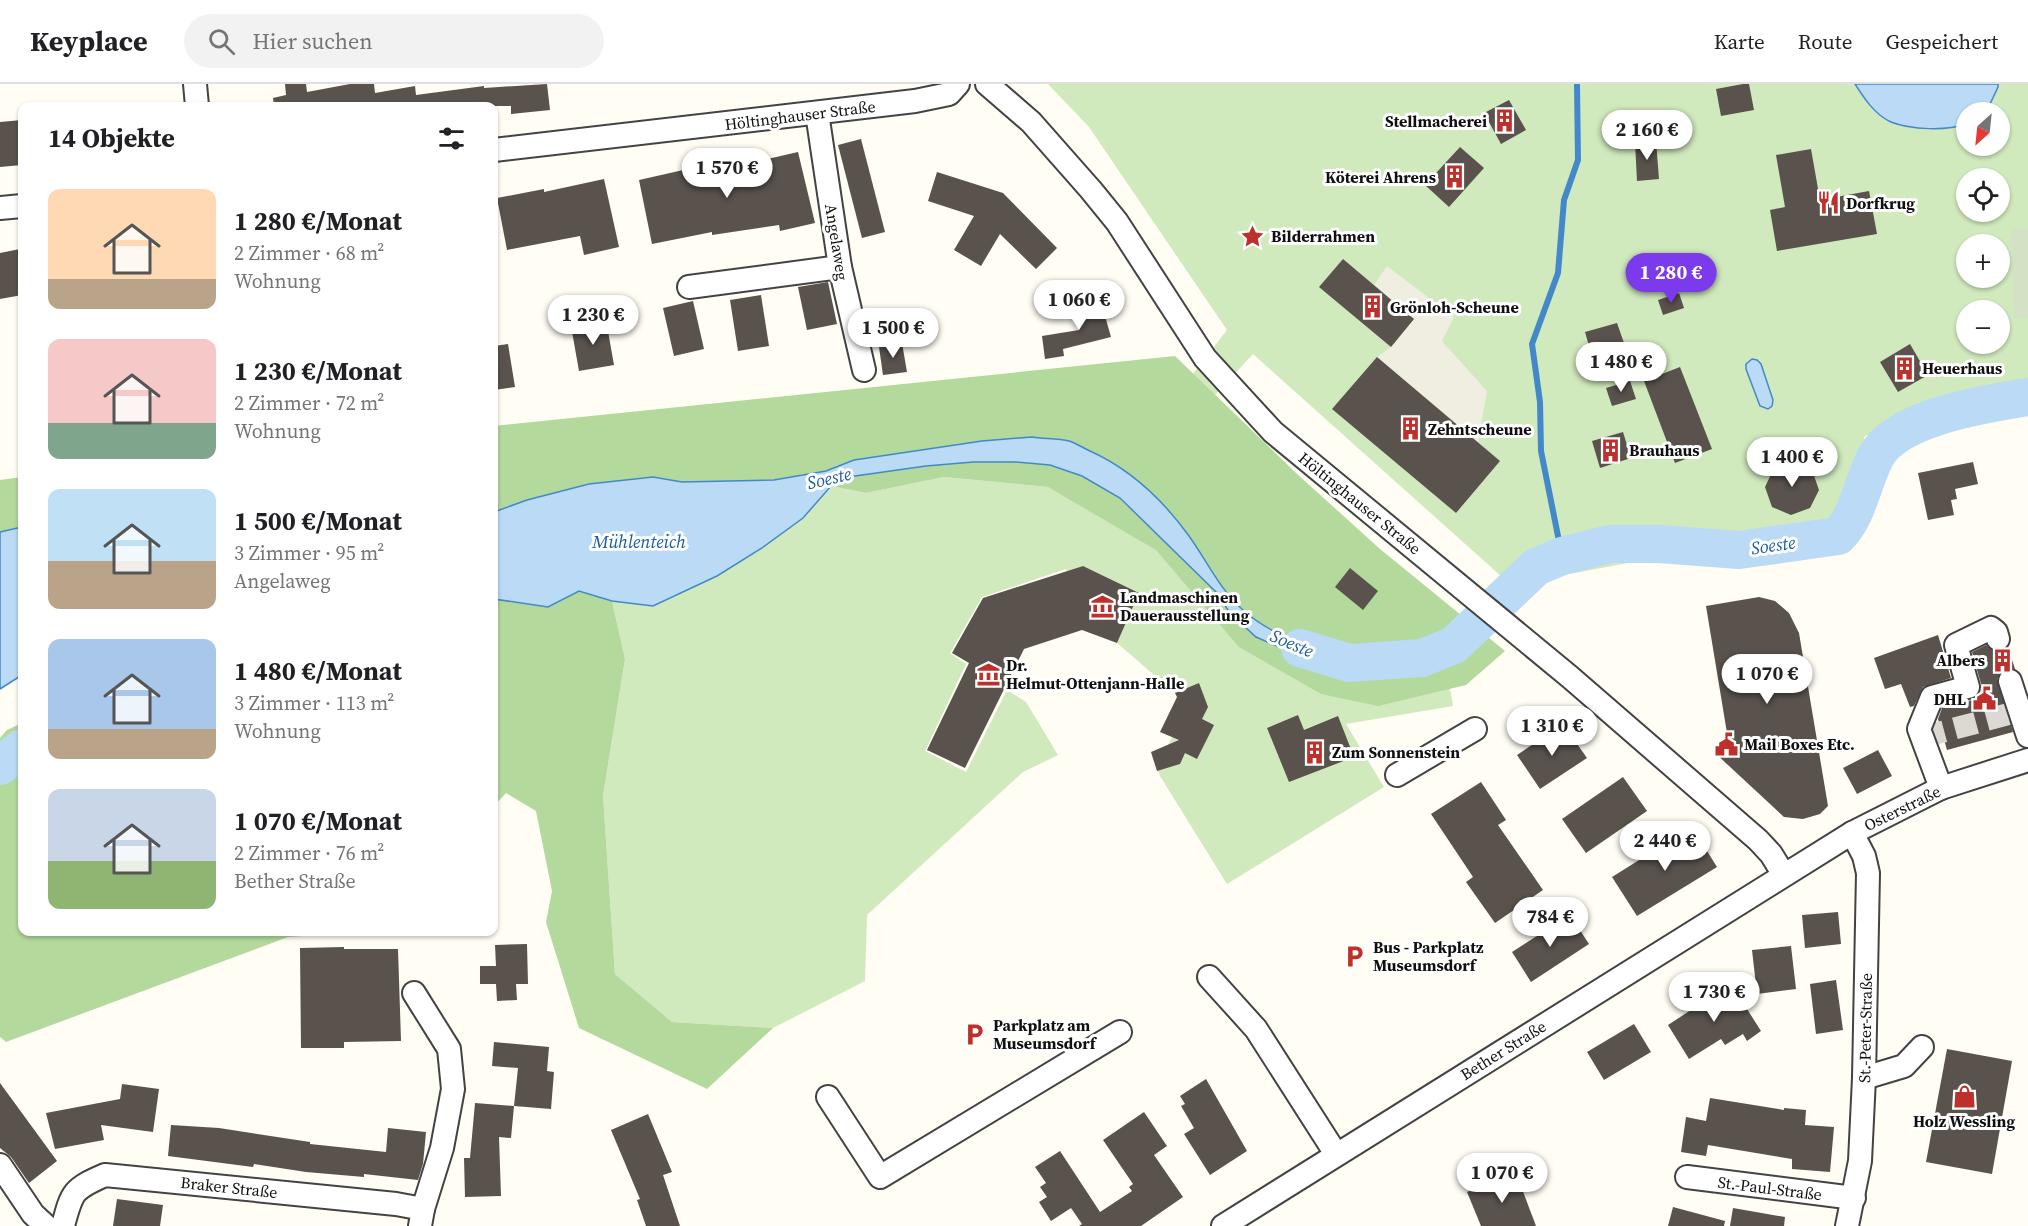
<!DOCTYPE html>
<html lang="de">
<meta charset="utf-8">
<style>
:root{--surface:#fff;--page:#f2f2f2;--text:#202124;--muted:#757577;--line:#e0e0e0;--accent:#7c3aed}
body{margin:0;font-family:"Source Serif 4",serif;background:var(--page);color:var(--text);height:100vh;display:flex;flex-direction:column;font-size:22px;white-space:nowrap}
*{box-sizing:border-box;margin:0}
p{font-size:20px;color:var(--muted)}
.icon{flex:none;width:33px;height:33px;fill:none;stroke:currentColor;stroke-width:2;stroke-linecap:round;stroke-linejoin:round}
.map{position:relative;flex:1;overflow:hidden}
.details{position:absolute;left:18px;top:18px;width:480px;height:834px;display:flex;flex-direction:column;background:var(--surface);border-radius:12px;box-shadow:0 2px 4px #0004}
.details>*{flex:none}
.needle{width:39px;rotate:207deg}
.fabs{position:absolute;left:1956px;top:18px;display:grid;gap:12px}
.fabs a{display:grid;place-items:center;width:54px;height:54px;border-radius:50%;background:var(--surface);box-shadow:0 2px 4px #0004;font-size:30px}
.price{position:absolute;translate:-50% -51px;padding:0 14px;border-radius:21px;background:#fff;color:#222;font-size:20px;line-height:39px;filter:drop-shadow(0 2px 3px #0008)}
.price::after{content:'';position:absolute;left:50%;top:36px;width:18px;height:14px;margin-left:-9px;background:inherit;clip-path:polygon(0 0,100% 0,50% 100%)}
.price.active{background:var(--accent);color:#fff}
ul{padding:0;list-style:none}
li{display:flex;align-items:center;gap:18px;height:150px;padding:0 30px}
li span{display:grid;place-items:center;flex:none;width:168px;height:120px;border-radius:12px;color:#555}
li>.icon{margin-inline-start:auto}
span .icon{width:72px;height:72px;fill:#fffc;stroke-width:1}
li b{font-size:26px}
h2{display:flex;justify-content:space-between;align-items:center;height:72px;padding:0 30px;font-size:26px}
header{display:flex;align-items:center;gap:36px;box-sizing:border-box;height:84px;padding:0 30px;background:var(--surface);border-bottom:2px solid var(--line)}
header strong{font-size:28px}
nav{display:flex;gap:33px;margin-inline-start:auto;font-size:21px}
.search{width:420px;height:54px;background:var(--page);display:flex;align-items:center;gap:15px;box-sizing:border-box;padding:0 21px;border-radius:33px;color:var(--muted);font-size:22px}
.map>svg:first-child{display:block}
.green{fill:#d0e9bd;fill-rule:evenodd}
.forest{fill:#b3d99d}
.cemetery{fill:#d5e1c4}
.plaza{fill:#f0ede1}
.water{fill:#badaf5;stroke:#4389ca;stroke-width:1.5}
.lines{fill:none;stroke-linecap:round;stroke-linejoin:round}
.stream{stroke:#4389ca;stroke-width:6}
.river{stroke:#badaf5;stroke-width:38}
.building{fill:#59524d}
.minor-tunnel{stroke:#dbd9d2;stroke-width:22;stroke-dasharray:22 11;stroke-linecap:butt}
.minor-casing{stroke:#434343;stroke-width:26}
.minor{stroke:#fff;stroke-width:22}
.labels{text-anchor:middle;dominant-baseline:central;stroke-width:6;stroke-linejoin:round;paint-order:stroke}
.street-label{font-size:16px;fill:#101010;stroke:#fff}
.poi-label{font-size:16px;font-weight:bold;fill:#101010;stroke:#fff;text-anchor:start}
.water-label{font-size:18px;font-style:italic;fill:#1b5ba0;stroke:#fff}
</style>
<header>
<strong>Keyplace</strong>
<div class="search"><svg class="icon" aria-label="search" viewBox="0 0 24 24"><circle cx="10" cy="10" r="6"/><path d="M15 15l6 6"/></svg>Hier suchen</div>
<nav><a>Karte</a><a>Route</a><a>Gespeichert</a></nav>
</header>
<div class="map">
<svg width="2028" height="1142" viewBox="0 0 2028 1142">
<rect width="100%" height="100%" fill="#fffdf4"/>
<!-- green -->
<path class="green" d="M1048 0H2028V300L1971 310 1865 352 1830 441 1511 501 1253 270 1214 312 1439 572 1451 609 1453 622 1346 640 1384 703 1227 800 1160 692 1152 672 1165 667 1187 624 1181 607 1175 609 1117 559 1139 509 1083 482 1067 487 1066 485 982 513 950 569 966 580 925 667 966 688 1007 606 1026 618 1058 671 1023 688 867 831 865 897 773 944 672 938 615 890 603 712 625 575 612 517 653 522 717 492 762 464 803 434 831 402 866 409 944 393 1048 403 1071 416 1192 291 1227 246 1089 43ZM1966 28H2000V62H1966ZM1966 94H2000V128H1966ZM1966 160H2000V194H1966ZM1966 226H2000V260H1966Z"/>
<!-- forest -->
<g class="forest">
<path d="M1175 272 1296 389 1380 465 1505 567 1466 601 1378 622 1321 610 1239 563 1156 466 1048 403 944 393 866 409 831 402 826 387 774 396 682 398 653 394 589 400 527 416 494 428V342Z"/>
<path d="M22 393V443L0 448V396Z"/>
<path d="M579 507 612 517 625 575 603 712 615 890 672 938 773 944 707 1005 579 944 546 838 552 807 536 727 506 709 494 722V515L548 523Z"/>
<path d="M22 639V848H363L288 853 6 958 0 953V654L7 646Z"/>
</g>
<!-- cemetery -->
<path class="cemetery" d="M2011 145H2028V234H2014Z"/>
<!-- plaza -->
<path class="plaza" d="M1387 182 1454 233 1442 257 1487 307 1478 358 1377 273 1391 263 1414 235 1374 201Z"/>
<!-- water -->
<g class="water">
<path d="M1855 0H1998V3L1990 20 1983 28H1966V40C1947 47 1911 46 1891 38 1875 31 1864 14 1855 0Z"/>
<path d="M1752 275 1757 276 1761 280 1773 316 1772 322 1768 325 1760 322 1746 285V280Z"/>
<path d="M1032 353C1044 355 1058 354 1069 357 1076 359 1083 364 1090 367 1130 385 1163 416 1189 452 1207 477 1220 506 1243 526 1273 553 1312 563 1349 579L1324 576 1279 563 1256 553 1230 529 1216 508 1120 414 1082 392 1050 381 1016 378H973L926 382 848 393 831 402 803 434 762 464 717 492 653 522 612 517 579 507 548 523 494 515V428L527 416 589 400 653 393 682 398 774 396 826 387 854 376 982 357Z"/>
<path d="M22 443V591L0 605V448Z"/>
</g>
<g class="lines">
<!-- stream -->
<path class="stream" d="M1562 472 1541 367 1540 318 1532 260 1558 189 1564 116 1578 76 1577 0"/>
<!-- river -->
<g class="river">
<path d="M1300 564 1349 579 1422 574 1454 561 1536 483 1562 472 1610 460H1659L1739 466 1838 452C1858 432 1862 400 1875 374 1895 333 1986 320 2028 313"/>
<path d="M0 682 22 664"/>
</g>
</g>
<!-- building -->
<g class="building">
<path d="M285 0H306L307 8 350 0H374L375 9 415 2 416 11 484 2V4L547 0 550 26 511 30V22H274L273 14 286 11Z"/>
<path d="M1743 0H1749L1754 26 1721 32 1716 5Z"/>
<path d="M1509 16 1526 46 1501 60 1484 29Z"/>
<path d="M22 36V81L0 83V38Z"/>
<path d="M861 55 885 148 862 154 838 61Z"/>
<path d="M1656 57 1659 95 1637 97 1635 58Z"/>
<path d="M1460 63 1484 84 1449 123 1425 101Z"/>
<path d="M1811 65 1820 116 1869 107 1877 150 1777 167 1770 126 1785 123 1776 71Z"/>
<path d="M798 68 815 139 780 147 779 141 712 151V148L652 160 639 96 701 82 741 76 742 81Z"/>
<path d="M937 88 1003 109 1057 164 1036 185 1000 150 981 182 954 166 974 132 928 117Z"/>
<path d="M604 95 619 163 584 171 580 152 507 166 497 114 544 105V108Z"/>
<path d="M20 165 22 211 0 215V169Z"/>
<path d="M1343 175 1414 235 1391 263 1319 203Z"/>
<path d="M828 198 837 240 807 246 798 203Z"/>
<path d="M1679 209 1684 224 1663 231 1658 216Z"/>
<path d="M761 211 769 262 738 267 730 216Z"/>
<path d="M693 217 704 265 674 272 663 224Z"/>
<path d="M1101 218 1111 253 1063 265 1064 272 1045 275 1042 252 1079 246 1073 225Z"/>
<path d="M606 236 614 281 579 287 571 242Z"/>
<path d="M1617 239 1624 259 1591 269 1585 248Z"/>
<path d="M902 259 907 288 883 291 879 263Z"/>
<path d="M508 260 515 303 494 306V262Z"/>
<path d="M1910 260 1928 291 1898 308 1880 278Z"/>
<path d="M1377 273 1500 377 1456 429 1332 325Z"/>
<path d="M1680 283 1712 365 1675 379 1644 297Z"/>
<path d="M1630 297 1636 315 1612 322 1606 304Z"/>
<path d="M1623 348 1631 374 1600 384 1592 357Z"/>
<path d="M1793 378 1812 386 1819 406 1810 424 1791 431 1772 423 1765 403 1774 384Z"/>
<path d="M1973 378 1978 400 1955 405 1957 415 1951 416 1954 431 1928 436 1918 389Z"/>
<path d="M1083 482 1139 509 1117 559 1082 546 1024 565 965 684 927 666 969 579 952 569 983 514Z"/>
<path d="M1350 484 1378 507 1363 526 1335 503Z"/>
<path d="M1759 513 1775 517 1789 529 1799 549 1828 722 1820 730 1803 735 1784 733 1714 668 1727 649 1706 522Z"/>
<path d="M1938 551 1951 594 1923 603 1914 622 1910 623 1901 600 1885 605 1874 574Z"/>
<path d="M1986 561 1995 568H2002L2008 563 2015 585 2005 584 2000 588 1997 595 2013 648 1947 666 1938 635 1942 624 1972 616 1978 612 1981 607V600L1972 568Z"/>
<path d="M1199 599 1208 623 1202 635 1214 641 1197 675 1185 669 1180 680 1157 687 1151 668 1179 656 1160 648 1177 613 1175 609Z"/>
<path d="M1298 631 1304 646 1338 632 1354 673 1289 698 1267 644Z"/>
<path d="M1563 640 1587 674 1540 705 1517 671Z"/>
<path d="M1878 666 1892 692 1857 710 1843 684Z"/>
<path d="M1623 693 1647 727 1586 769 1562 735Z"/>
<path d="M1481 698 1506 736 1498 741 1543 806 1495 839 1466 798 1473 793 1431 730Z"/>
<path d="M1692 743 1717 783 1637 832 1612 793Z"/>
<path d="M1838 828 1841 860 1805 864 1802 831Z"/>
<path d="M1570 831 1589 860 1531 898 1512 868Z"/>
<path d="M527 860 528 900H516L517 916 497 917 496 900H480V882H496L495 861Z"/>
<path d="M1791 862 1796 905 1757 910 1752 866Z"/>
<path d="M344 863V865H398L401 957 344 958V964H301L300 864Z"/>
<path d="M1836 896 1843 946 1816 950 1810 900Z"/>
<path d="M1726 903H1733L1761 947 1747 957 1743 950 1725 961 1721 955 1689 975 1668 941Z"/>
<path d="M1634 940 1651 968 1604 996 1587 968Z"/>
<path d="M494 958 549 963 547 987 554 988 551 1025 514 1022 518 984 492 982Z"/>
<path d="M1947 965 2012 977 1992 1090 1926 1078Z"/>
<path d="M1206 995 1247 1067 1210 1091 1184 1050 1194 1044 1181 1022 1185 1020 1180 1012Z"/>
<path d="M0 999 57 1077 29 1099 11 1073 0 1064Z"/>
<path d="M122 1000 159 1005 153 1048 101 1041 104 1056 55 1065 46 1029 120 1015Z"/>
<path d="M1710 1014 1784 1026V1024L1806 1026 1805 1041 1834 1043 1830 1088 1792 1085V1075L1708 1061 1706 1072 1681 1068 1686 1033 1706 1037Z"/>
<path d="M475 1019 514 1022 511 1054 499 1053 501 1112 465 1113 464 1074H470Z"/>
<path d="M1144 1028 1167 1062 1154 1071 1183 1113 1141 1142H1079L1082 1140 1071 1124 1051 1137 1039 1118 1047 1113 1040 1103 1046 1099 1035 1083 1060 1067 1100 1128 1132 1107 1129 1103 1133 1100 1103 1056Z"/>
<path d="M648 1030 672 1088 663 1091 680 1142H646L637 1116 640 1115 611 1046Z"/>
<path d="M171 1041 219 1044 310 1058V1060L386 1068 388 1044 426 1048 423 1080 418 1096 364 1090V1093L306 1088 254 1080 253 1083 168 1072Z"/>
<path d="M1516 1089 1536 1142H1481L1467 1108Z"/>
<path d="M117 1115 163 1121 160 1142H113Z"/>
<path d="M1673 1123 1725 1137 1724 1142H1668Z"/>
<path d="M1733 1124 1785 1133 1784 1142H1730Z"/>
</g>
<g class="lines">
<!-- minor-tunnel -->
<path class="minor-tunnel" d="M1923 653 2020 627"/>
<defs>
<g id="minor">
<path d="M195 0 197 22"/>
<path d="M987 0 1031 38 1091 106 1117 138 1205 274 1273 348 1570 593 1758 756 1771 770 1784 791"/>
<path d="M817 29 840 183 864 286"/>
<path d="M494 66 915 17 949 10 958 0"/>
<path d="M0 124 22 122"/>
<path d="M689 203 840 183"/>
<path d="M2010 597 2028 652"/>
<path d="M1397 691 1475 645"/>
<path d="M1941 704 1919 645 1932 613 1968 603 1956 561 1991 544 1996 548 1998 555"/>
<path d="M1209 893 1256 945 1336 1070"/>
<path d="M414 909 449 965 453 1005 442 1064 423 1125"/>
<path d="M1864 994 1904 982 1922 963"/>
<path d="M828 1013 880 1093 1120 948"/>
<path d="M0 1081 33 1130 46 1142"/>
<path d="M1687 1093 1854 1114"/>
<path d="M63 1142C72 1107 73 1105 105 1091L396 1120 423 1125 420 1142"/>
<path d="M1223 1142 1852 749 1941 704 2028 676"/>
<path d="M1847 1142 1860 1077 1864 994 1868 789 1864 772 1852 749"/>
</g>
</defs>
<!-- minor casing -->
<use href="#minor" class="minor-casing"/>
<!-- minor -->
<use href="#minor" class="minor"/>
</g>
<!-- icons -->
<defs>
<symbol id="building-bare" viewBox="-9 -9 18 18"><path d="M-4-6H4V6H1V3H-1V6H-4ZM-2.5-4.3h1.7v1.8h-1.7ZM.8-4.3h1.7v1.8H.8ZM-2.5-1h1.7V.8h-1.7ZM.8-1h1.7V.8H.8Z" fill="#be302b" stroke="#fff" stroke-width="2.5" paint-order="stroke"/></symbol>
<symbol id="restaurant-bare" viewBox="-9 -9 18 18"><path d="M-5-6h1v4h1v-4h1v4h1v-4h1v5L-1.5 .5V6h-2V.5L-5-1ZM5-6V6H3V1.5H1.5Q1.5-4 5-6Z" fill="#be302b" stroke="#fff" stroke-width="2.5" paint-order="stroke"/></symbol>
<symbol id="sight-bare" viewBox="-9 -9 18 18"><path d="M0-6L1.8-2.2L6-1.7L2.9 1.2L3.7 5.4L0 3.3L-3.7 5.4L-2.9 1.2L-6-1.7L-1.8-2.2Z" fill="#be302b" stroke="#fff" stroke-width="2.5" paint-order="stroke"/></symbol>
<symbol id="museum-bare" viewBox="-9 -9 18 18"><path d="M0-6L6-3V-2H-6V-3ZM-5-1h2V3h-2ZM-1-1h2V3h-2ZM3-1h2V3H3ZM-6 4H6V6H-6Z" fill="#be302b" stroke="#fff" stroke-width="2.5" paint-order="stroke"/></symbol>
<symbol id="civic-bare" viewBox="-9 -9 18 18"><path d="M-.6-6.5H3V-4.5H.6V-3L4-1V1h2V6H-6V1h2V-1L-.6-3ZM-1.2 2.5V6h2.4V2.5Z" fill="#be302b" stroke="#fff" stroke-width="2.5" paint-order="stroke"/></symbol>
<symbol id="parking-bare" viewBox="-9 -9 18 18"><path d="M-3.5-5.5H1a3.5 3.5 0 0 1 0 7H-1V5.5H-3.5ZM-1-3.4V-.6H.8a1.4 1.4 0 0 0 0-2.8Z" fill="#be302b" stroke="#fff" stroke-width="2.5" paint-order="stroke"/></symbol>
<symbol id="shop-bare" viewBox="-9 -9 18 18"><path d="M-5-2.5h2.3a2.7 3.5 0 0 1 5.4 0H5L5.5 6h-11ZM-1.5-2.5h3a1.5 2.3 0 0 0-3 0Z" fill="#be302b" stroke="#fff" stroke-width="2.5" paint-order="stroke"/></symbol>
</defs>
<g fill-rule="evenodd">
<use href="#building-bare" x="1488" y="20" width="33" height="33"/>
<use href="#building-bare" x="1438" y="76" width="33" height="33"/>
<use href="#restaurant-bare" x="1812" y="102" width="33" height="33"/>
<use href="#sight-bare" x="1236" y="136" width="33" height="33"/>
<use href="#building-bare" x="1356" y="206" width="33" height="33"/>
<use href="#building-bare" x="1888" y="268" width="33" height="33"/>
<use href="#building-bare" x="1394" y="328" width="33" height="33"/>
<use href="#building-bare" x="1594" y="350" width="33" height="33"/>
<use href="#museum-bare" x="1086" y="506" width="33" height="33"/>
<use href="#building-bare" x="1986" y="560" width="33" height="33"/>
<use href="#museum-bare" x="972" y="574" width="33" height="33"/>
<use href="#civic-bare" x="1968" y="598" width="33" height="33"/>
<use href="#civic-bare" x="1710" y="644" width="33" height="33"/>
<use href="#building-bare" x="1298" y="652" width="33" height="33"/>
<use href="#parking-bare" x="1338" y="856" width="33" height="33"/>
<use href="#parking-bare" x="958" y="934" width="33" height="33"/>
<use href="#shop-bare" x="1948" y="996" width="33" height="33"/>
</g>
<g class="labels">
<!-- street labels -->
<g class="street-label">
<text transform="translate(800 31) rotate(-7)">Höltinghauser Straße</text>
<text transform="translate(837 158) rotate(81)">Angelaweg</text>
<text transform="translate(1360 419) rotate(39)">Höltinghauser Straße</text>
<text transform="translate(1902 724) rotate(-26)">Osterstraße</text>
<text transform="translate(1865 944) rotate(-89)">St.-Peter-Straße</text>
<text transform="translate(1503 966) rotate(-32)">Bether Straße</text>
<text transform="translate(229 1103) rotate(6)">Braker Straße</text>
<text transform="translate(1770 1104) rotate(7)">St.-Paul-Straße</text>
</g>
<!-- poi labels -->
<g class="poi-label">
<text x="1487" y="37" text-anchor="end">Stellmacherei</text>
<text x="1436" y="93" text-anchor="end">Köterei Ahrens</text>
<text x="1846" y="119">Dorfkrug</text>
<text x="1271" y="152">Bilderrahmen</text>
<text x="1390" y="223">Grönloh-Scheune</text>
<text x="1922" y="284">Heuerhaus</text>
<text x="1428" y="345">Zehntscheune</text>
<text x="1629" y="366">Brauhaus</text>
<text x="1120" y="513">Landmaschinen<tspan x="1120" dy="18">Dauerausstellung</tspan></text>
<text x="1985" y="576" text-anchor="end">Albers</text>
<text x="1006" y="581">Dr.<tspan x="1006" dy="18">Helmut-Ottenjann-Halle</tspan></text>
<text x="1966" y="615" text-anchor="end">DHL</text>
<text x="1744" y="660">Mail Boxes Etc.</text>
<text x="1332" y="668">Zum Sonnenstein</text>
<text x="1373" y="863">Bus - Parkplatz<tspan x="1373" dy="18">Museumsdorf</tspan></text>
<text x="993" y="941">Parkplatz am<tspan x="993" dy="18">Museumsdorf</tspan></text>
<text x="1964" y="1037" text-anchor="middle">Holz Wessling</text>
</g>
<!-- water labels -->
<g class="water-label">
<text transform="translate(829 394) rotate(-13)">Soeste</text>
<text x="639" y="457">Mühlenteich</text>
<text transform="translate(1773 461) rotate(-8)">Soeste</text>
<text transform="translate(1292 559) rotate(23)">Soeste</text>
</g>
</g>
</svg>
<div class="fabs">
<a><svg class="needle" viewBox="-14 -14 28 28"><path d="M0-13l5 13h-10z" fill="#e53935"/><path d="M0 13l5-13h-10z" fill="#757577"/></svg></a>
<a><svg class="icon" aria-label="locate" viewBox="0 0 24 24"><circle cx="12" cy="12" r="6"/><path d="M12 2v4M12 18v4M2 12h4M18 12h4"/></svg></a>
<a>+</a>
<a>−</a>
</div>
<b class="price" style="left:1647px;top:77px">2 160 €</b>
<b class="price" style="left:727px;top:115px">1 570 €</b>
<b class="price active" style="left:1671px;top:220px">1 280 €</b>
<b class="price" style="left:1079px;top:247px">1 060 €</b>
<b class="price" style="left:593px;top:262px">1 230 €</b>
<b class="price" style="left:893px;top:275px">1 500 €</b>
<b class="price" style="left:1621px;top:309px">1 480 €</b>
<b class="price" style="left:1792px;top:404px">1 400 €</b>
<b class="price" style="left:1767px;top:621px">1 070 €</b>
<b class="price" style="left:1552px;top:673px">1 310 €</b>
<b class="price" style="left:1665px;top:788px">2 440 €</b>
<b class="price" style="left:1550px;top:864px">784 €</b>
<b class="price" style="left:1714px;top:939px">1 730 €</b>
<b class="price" style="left:1502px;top:1120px">1 070 €</b>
<section class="details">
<h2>14 Objekte<svg class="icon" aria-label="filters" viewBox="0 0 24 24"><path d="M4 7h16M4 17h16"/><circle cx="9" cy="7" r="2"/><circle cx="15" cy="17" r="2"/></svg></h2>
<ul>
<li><span style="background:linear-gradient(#ffd9b3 75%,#b9a48a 0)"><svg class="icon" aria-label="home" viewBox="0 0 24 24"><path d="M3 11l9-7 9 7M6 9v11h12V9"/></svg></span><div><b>1 280 €/Monat</b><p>2 Zimmer · 68 m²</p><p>Wohnung</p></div></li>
<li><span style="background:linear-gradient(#f6c9c9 70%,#7fa58c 0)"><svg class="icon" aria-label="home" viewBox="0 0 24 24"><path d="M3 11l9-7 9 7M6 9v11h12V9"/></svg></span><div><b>1 230 €/Monat</b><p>2 Zimmer · 72 m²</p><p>Wohnung</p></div></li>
<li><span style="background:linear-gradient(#bfe0f5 60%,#b9a48a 0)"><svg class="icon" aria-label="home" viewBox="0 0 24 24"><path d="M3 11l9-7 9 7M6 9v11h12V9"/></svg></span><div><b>1 500 €/Monat</b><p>3 Zimmer · 95 m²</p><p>Angelaweg</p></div></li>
<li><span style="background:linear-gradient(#a9c7e8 75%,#b9a48a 0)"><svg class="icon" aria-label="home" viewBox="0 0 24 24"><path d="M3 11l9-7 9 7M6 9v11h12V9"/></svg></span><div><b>1 480 €/Monat</b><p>3 Zimmer · 113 m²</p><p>Wohnung</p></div></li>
<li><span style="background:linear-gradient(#c9d6e8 60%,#8fb573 0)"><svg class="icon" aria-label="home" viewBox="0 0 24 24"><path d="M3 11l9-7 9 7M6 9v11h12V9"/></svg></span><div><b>1 070 €/Monat</b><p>2 Zimmer · 76 m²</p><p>Bether Straße</p></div></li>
</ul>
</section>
</div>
